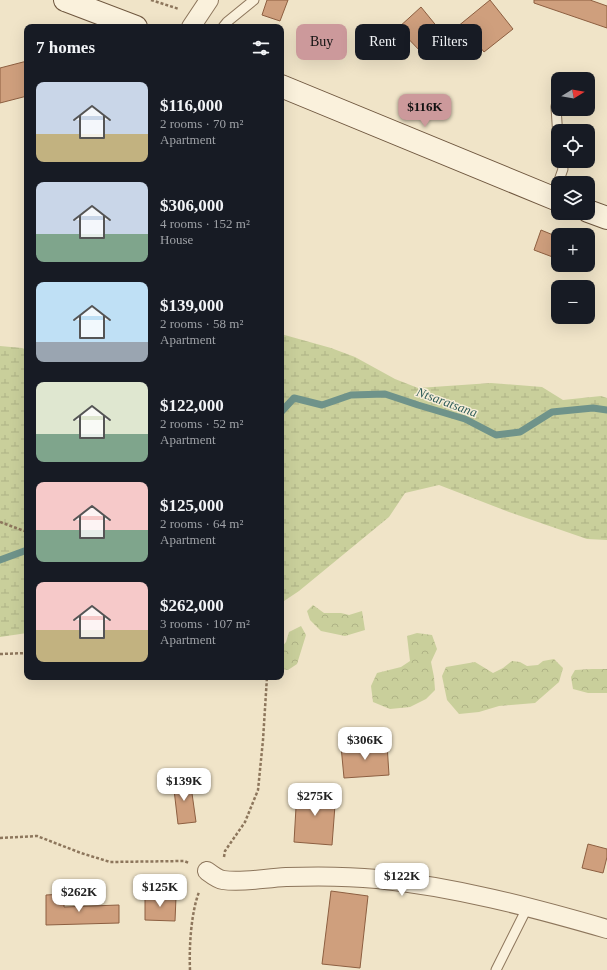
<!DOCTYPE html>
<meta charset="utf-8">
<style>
:root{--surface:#171b24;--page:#242831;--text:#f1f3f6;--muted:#9ea1a6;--accent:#cc999b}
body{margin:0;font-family:Georgia,serif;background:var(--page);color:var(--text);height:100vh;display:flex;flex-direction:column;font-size:15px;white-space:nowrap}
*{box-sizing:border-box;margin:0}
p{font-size:13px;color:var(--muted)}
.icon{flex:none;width:22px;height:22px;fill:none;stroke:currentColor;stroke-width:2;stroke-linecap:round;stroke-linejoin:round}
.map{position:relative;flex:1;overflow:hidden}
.drawer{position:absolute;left:24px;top:24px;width:260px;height:656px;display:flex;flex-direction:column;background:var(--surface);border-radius:8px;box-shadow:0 4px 16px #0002}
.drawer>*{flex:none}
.top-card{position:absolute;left:296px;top:24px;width:251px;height:36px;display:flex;gap:8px}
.needle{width:26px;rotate:79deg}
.buttons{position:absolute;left:551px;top:72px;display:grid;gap:8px}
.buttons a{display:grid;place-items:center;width:44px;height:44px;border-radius:8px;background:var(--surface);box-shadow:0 4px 16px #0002;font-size:20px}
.price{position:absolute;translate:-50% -34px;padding:0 9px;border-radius:8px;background:#fff;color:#222;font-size:13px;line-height:26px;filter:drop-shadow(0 1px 2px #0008)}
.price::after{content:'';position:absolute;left:50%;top:24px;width:12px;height:9px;margin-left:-6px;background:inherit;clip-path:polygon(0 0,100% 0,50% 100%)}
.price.current{background:var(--accent);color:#111}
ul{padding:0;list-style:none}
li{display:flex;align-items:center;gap:12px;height:100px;padding:0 12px}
li span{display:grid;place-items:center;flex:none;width:112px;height:80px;border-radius:8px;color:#555}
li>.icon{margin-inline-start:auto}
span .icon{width:48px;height:48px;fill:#fffc;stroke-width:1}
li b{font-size:17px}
h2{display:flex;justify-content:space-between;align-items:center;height:48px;padding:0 12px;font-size:17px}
.chip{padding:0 14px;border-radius:8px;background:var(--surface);box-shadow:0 4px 16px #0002;font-size:14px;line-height:36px}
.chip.current{background:var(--accent);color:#111}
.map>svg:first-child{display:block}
.forest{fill:url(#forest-crowns)}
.wetland{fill:url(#wetland-marsh)}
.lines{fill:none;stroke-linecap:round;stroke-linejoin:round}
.stream{stroke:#6f938a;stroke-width:7}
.building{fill:#cf9f7d;stroke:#8d5f41}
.service-casing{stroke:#8d765c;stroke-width:11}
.minor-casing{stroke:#8d765c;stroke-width:20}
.secondary-casing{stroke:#6f573f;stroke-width:24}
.path{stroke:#8d765c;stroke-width:2.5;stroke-dasharray:3 2;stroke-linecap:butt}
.service{stroke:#faf1dc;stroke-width:9}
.minor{stroke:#faf1dc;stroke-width:18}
.secondary{stroke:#faf1dc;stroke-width:22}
.labels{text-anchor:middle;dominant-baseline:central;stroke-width:3;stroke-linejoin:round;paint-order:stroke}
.water-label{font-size:13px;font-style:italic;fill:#2f5d5a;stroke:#f7eed8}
</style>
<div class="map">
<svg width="607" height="970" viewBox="0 0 607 970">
<defs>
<pattern id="forest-crowns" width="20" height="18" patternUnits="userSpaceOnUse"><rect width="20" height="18" fill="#c9cf9b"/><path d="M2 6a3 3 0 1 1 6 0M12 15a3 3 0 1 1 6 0" fill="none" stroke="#aeb285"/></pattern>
<pattern id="wetland-marsh" width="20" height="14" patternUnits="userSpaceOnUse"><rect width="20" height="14" fill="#c9cf9b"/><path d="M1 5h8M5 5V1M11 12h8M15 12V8" fill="none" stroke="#aeb285"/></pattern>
</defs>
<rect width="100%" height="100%" fill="#f0e4c8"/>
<!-- forest -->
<g class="forest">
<path d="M313 605 324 613H341L349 615 362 611 365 630 345 636 321 631 310 620 307 611Z"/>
<path d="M301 626 306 635 297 664 288 670 281 669V648L286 642 289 632Z"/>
<path d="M417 633 432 635 437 649 431 662 434 677 435 690 426 699 410 707 390 709 373 702 371 686 377 673 401 667 410 661 407 636Z"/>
<path d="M554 659 563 668 559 682 535 703 499 706 479 712 459 714 447 700 442 676 446 667 475 662 493 673 503 668 512 661 520 662 527 666 538 665 543 661Z"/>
<path d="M592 669H607V693H588L573 689 571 677 575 670Z"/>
</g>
<!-- wetland -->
<g class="wetland">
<path d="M281 334 331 348 355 357 395 379 418 388 491 383 542 387 563 400 601 396 607 398V540L587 539 509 512 439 485 405 493 389 517 299 591 281 603Z"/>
<path d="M0 346 22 348 27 350V633L0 637Z"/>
</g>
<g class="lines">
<!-- stream -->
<g class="stream">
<path d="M281 412 294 398 322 405 351 395 385 394 418 405 465 419 496 435 520 432 552 412 593 408 607 410"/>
<path d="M0 560 27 550"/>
</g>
</g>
<!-- building -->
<g class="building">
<path d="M267 0H288L280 21 262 15Z"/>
<path d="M490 0 513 29 484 52 475 41 471 45 457 27Z"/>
<path d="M534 0H590L607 6V28L534 3Z"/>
<path d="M421 7 443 34 422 53 398 28Z"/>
<path d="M27 61V96L0 103V68Z"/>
<path d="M541 230 558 237V259L534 250Z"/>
<path d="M387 744 389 775 344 778 341 746Z"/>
<path d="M190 779 196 822 178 824 173 781Z"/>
<path d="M297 790 336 792 332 845 294 842Z"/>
<path d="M588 844 607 849V857L603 873 582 868Z"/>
<path d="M331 891 368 896 360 968 322 964Z"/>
<path d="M64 894V907L119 905V923L46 925V895Z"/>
<path d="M145 896 176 897 175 921 145 920Z"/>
</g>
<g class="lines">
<defs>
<g id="service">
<path d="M223 27 227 22 254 0"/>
<path d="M558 95 556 107 558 138"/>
<path d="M558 183 563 169 561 161"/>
<path d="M496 970 528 906"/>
</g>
<g id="minor">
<path d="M191 27 209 0"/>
<path d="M207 871C211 874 217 879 223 880 243 883 265 878 286 877 316 876 347 876 377 879 455 887 531 907 607 929"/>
</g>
<g id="secondary">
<path d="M65 0 136 27"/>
<path d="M281 86 558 200"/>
<path d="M588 211 607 218"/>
</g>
</defs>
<!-- service casing -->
<use href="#service" class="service-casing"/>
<!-- minor casing -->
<use href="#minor" class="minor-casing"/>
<!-- secondary casing -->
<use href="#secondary" class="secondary-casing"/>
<!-- path -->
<g class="path">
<path d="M151 0 179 9"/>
<path d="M0 522 27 532"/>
<path d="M0 654 27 653"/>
<path d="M0 838 37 836 81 853 110 862 184 861 189 863"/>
<path d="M224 857 225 851 245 822 258 790 263 740 267 677"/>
<path d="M190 970C189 947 191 913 199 892"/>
</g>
<!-- service -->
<use href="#service" class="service"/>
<!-- minor -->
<use href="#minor" class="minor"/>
<!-- secondary -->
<use href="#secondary" class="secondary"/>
</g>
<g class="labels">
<!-- water labels -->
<g class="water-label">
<text transform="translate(447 402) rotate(20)">Ntsaratsana</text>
</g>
</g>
</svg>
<div class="buttons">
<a><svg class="needle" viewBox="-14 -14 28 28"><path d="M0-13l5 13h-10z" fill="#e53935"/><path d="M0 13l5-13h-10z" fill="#9ea1a6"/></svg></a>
<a><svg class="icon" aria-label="locate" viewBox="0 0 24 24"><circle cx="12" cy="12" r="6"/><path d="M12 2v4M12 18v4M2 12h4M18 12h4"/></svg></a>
<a><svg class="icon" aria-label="layers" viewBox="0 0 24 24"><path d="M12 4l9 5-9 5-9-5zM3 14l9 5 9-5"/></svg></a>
<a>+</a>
<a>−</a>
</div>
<b class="price current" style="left:425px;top:128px">$116K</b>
<b class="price" style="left:365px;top:761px">$306K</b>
<b class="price" style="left:184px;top:802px">$139K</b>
<b class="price" style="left:315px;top:817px">$275K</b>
<b class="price" style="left:402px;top:897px">$122K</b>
<b class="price" style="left:160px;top:908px">$125K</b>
<b class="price" style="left:79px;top:913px">$262K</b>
<div class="top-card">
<a class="chip current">Buy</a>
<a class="chip">Rent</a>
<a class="chip">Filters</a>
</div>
<section class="drawer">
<h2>7 homes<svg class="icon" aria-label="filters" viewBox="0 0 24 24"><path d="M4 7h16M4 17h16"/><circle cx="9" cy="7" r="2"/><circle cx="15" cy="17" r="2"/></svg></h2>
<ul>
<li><span style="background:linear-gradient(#c9d6e8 65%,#c2b280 0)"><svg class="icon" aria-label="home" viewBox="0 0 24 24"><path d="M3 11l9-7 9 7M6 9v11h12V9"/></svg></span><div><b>$116,000</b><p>2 rooms · 70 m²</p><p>Apartment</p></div></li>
<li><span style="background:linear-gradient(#c9d6e8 65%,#7fa58c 0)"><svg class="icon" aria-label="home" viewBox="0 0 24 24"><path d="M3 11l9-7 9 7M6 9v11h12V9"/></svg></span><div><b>$306,000</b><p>4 rooms · 152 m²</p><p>House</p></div></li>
<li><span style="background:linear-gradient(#bfe0f5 75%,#9aa5b1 0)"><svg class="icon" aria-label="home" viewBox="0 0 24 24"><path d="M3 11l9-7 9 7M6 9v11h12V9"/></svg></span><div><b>$139,000</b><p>2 rooms · 58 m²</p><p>Apartment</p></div></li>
<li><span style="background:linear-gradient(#dfe7d0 65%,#7fa58c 0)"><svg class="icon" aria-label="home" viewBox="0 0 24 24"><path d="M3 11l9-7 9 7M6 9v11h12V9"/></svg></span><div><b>$122,000</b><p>2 rooms · 52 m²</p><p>Apartment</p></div></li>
<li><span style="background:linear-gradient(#f6c9c9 60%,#7fa58c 0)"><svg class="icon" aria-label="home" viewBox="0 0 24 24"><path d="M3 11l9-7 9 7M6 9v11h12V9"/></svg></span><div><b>$125,000</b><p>2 rooms · 64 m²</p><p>Apartment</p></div></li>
<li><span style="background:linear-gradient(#f6c9c9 60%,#c2b280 0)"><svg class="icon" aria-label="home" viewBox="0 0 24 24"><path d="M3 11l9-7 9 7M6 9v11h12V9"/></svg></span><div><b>$262,000</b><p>3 rooms · 107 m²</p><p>Apartment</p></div></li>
</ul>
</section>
</div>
